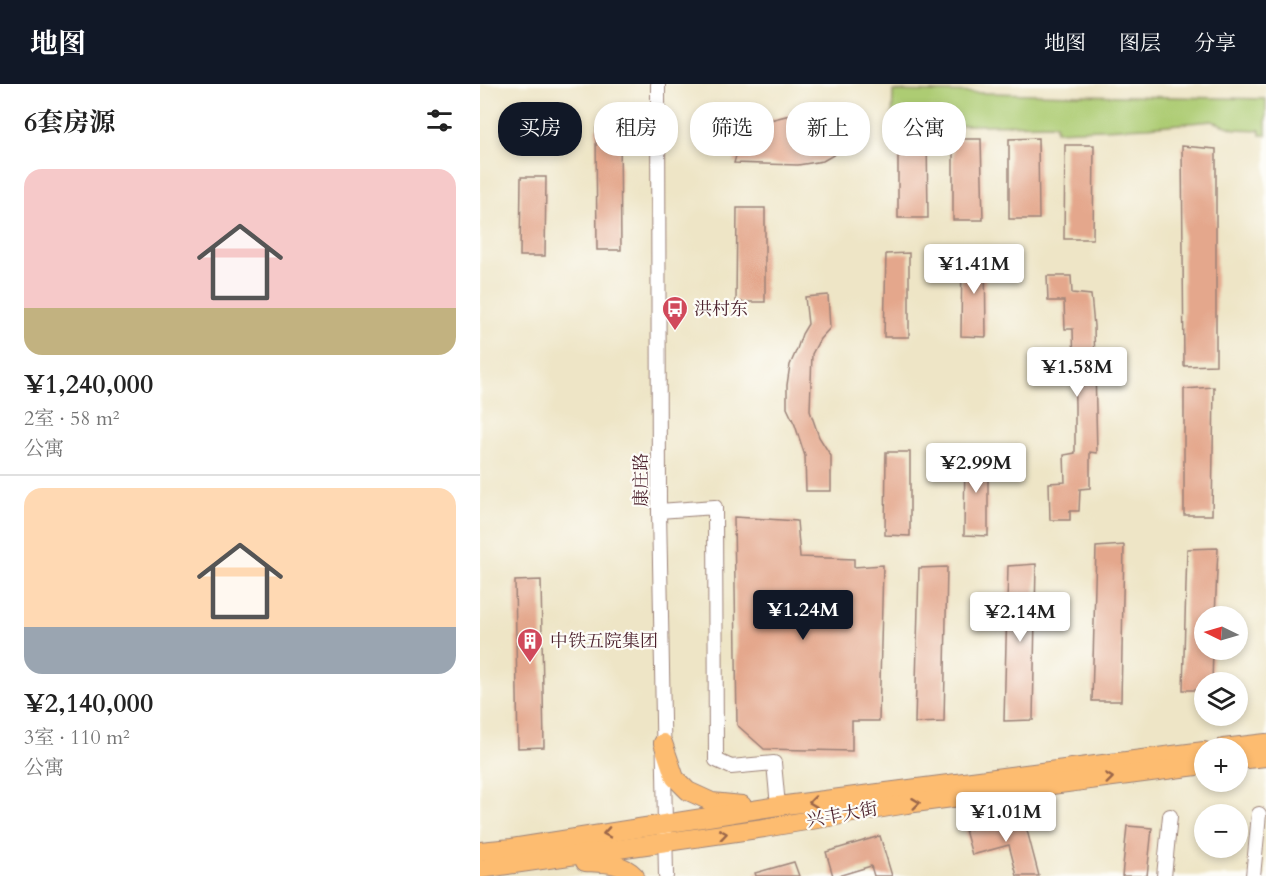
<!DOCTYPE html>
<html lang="zh">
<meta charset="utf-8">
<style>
:root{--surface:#fff;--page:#f6f6f6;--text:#222;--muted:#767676;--line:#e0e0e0;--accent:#111827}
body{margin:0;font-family:Cardo,"Noto Serif SC",serif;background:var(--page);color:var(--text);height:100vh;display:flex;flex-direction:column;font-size:22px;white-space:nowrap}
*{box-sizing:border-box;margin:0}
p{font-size:20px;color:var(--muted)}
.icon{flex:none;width:33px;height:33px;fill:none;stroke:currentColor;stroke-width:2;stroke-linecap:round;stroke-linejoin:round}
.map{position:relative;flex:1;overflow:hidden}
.drawer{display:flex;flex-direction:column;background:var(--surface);width:480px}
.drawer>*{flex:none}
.banner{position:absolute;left:18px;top:18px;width:570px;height:54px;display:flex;gap:12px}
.needle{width:39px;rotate:275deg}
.tools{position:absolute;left:714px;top:522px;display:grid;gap:12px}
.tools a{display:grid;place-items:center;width:54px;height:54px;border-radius:50%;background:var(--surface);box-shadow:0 3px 9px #0003;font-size:30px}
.price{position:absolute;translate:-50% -51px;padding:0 14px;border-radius:6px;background:#fff;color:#222;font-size:20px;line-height:39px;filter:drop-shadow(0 2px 3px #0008)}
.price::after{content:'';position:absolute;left:50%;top:36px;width:18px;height:14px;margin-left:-9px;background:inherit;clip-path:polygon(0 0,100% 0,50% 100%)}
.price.active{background:var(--accent);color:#fff}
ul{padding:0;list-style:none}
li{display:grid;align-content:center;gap:12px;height:318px;padding:0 24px}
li+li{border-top:2px solid var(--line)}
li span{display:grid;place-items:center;height:186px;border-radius:18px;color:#555}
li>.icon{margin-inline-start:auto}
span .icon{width:108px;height:108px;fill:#fffc;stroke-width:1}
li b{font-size:26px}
h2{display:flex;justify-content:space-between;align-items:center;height:72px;padding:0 24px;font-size:26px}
.pill{padding:0 21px;border-radius:24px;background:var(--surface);box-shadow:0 3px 9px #0003;font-size:21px;line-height:54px}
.pill.active{background:var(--accent);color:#fff}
header{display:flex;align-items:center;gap:36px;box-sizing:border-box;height:84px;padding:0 30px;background:var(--accent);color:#fff}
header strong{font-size:28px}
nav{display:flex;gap:33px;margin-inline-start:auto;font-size:21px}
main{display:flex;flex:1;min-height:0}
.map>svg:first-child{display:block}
.green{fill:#adcc73;stroke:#7c764f;stroke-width:1.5}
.building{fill:#e4a78c}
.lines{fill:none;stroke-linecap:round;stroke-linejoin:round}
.minor-casing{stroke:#9c8278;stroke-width:16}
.major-casing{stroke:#9c8278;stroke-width:20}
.minor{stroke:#fff;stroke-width:14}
.major{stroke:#fdbc6f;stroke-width:18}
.oneway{stroke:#9b664a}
.labels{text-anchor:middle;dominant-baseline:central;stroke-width:4.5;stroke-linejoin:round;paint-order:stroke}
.poi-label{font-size:18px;fill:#4a1f2b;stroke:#fdfcf7;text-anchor:start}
.street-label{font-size:18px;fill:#4a1f2b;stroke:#fdfcf7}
</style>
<header>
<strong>地图</strong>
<nav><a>地图</a><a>图层</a><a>分享</a></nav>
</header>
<main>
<section class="drawer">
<h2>6套房源<svg class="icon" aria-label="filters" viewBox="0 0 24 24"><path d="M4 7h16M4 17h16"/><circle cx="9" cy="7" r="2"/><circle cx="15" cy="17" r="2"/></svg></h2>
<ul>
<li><span style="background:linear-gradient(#f6c9c9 75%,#c2b280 0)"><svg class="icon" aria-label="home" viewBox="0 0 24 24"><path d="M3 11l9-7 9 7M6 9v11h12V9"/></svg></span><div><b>¥1,240,000</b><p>2室 · 58 m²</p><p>公寓</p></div></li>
<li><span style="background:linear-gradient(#ffd9b3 75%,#9aa5b1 0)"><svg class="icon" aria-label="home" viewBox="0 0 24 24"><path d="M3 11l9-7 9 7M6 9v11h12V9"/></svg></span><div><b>¥2,140,000</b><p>3室 · 110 m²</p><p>公寓</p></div></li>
</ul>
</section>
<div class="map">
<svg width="786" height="792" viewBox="0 0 786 792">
<rect width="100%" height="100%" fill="#fdfcf7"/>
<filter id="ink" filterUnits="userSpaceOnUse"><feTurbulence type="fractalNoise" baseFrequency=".0167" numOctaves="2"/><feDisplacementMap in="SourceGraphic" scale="12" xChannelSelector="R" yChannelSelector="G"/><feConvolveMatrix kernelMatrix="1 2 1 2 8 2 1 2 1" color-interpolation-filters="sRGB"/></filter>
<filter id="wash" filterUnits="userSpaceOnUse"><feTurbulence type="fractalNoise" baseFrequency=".008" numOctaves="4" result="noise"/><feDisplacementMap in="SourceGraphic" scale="24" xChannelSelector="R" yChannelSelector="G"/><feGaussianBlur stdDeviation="1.35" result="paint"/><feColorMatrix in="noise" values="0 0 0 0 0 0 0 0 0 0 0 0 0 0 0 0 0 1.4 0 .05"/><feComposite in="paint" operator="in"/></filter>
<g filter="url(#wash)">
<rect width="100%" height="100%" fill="#eee5c6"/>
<!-- green -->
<path class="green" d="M413 7 786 15V51H780V46L755 45 732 37 667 43 576 47V40L412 42Z"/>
<g id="blocks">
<!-- building -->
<g class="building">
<path d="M336 23 344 24 351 29H370L369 47 376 46 366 60 357 69 343 77 318 81 254 79 259 61 271 47 290 36 310 31 322 32 328 25Z"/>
<path d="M116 44H140L141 166H117Z"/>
<path d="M418 53H447L448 134H418Z"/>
<path d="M558 54 559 135H529V55Z"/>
<path d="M473 55H501L503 136H473Z"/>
<path d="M585 61H614L613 155H584Z"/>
<path d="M702 62 736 65V281L704 282Z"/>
<path d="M41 93H66L65 172H40Z"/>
<path d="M257 124H285V218H256Z"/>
<path d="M429 169V253H404L406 170Z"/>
<path d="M482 169H505L506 253 481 252Z"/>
<path d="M567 192H591L592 209 611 211 614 242 617 369 610 368V404L600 405 599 427H590V436H570L569 399 585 398 584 371 595 369V321L593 245H585L584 217H568Z"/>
<path d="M348 211 350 244 340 255 332 270 330 327 339 353 351 372V407H326L325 372 315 341 307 324V301L310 281 317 265 322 250 328 240 325 213Z"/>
<path d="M734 303 732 431H704V305Z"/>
<path d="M406 368H430V452L405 451Z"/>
<path d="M485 368H508V452L484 451Z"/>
<path d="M254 433 317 437 320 473 374 475V483L403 481 399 637H372V667L284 665 257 641Z"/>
<path d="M644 461 641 617H612L616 463Z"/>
<path d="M738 464 735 532H724V566H733L732 598H724V606H703L707 465Z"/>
<path d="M556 480 553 636 524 637 528 482Z"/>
<path d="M467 483 464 638 435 639 439 484Z"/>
<path d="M61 496 64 663 38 664 35 497Z"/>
<path d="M543 731 559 792H537L529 761 492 771 485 746Z"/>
<path d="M647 742 672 744 667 792H642Z"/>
<path d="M400 752 412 792H394L391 782 358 792H353L346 768Z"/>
<path d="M314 778 319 792H276L275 789Z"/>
</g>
</g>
</g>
<g filter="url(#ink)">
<use href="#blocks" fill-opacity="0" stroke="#9c8278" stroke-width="1.5"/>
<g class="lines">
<defs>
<g id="minor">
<path d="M178 0 179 427 186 792"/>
<path d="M179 427 235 423 236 676 251 683 294 679 298 722"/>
<path d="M684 792 690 732"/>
<path d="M773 792 779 730"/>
</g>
<g id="major">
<path d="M183 659 195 694 208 707 232 718 262 721"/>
<path d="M743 664 786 659"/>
<path d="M758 676 786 673"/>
<path d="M0 767 32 764 298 722 724 667"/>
<path d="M105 778C123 779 142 778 155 792"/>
<path d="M0 785 284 744 427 720 724 681"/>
</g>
</defs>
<!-- minor casing -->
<use href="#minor" class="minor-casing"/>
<!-- major casing -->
<use href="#major" class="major-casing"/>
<!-- minor -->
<use href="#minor" class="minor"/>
<!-- major -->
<use href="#major" class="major"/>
</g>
<!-- one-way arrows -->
<defs><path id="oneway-chevron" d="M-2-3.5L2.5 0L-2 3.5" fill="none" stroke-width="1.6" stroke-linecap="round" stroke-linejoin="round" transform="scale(1.5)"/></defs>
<g class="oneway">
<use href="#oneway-chevron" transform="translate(629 694) rotate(-7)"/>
<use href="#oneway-chevron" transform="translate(333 718) rotate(173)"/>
<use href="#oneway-chevron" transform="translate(436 719) rotate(-7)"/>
<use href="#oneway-chevron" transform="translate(127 749) rotate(171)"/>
<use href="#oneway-chevron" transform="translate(243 750) rotate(-8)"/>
</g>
</g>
<!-- icons -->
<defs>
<symbol id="bus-pin" viewBox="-11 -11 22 30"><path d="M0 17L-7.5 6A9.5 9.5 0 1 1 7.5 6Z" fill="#d1495b" stroke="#fdfcf7"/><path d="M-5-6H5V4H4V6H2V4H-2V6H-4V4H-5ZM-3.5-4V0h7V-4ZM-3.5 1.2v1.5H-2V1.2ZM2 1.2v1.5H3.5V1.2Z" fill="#fff"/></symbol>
<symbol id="building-pin" viewBox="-11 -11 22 30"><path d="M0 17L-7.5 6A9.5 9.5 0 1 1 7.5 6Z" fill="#d1495b" stroke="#fdfcf7"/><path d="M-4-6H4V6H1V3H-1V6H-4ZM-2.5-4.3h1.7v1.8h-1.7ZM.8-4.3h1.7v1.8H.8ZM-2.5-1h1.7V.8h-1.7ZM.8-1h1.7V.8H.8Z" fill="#fff"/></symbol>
</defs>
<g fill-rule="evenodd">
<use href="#bus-pin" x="180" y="210" width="30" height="40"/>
<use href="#building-pin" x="35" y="542" width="30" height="40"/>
</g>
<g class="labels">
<!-- poi labels -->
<g class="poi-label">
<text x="214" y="225">洪村东</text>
<text x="70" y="557">中铁五院集团</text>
</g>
<!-- street labels -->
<g class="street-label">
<text transform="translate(161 396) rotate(-90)">康庄路</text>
<text transform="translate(362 731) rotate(-10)">兴丰大街</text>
</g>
</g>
</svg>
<div class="tools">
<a><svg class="needle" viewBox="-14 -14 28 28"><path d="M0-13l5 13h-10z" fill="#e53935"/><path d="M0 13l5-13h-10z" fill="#767676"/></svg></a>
<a><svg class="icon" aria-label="layers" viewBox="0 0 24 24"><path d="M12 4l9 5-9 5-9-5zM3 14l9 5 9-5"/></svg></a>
<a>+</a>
<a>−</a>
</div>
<b class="price" style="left:494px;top:211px">¥1.41M</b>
<b class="price" style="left:597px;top:314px">¥1.58M</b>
<b class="price" style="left:496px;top:410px">¥2.99M</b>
<b class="price active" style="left:323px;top:557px">¥1.24M</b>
<b class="price" style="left:540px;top:559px">¥2.14M</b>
<b class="price" style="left:526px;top:759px">¥1.01M</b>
<div class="banner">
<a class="pill active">买房</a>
<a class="pill">租房</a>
<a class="pill">筛选</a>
<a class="pill">新上</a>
<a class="pill">公寓</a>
</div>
</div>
</main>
